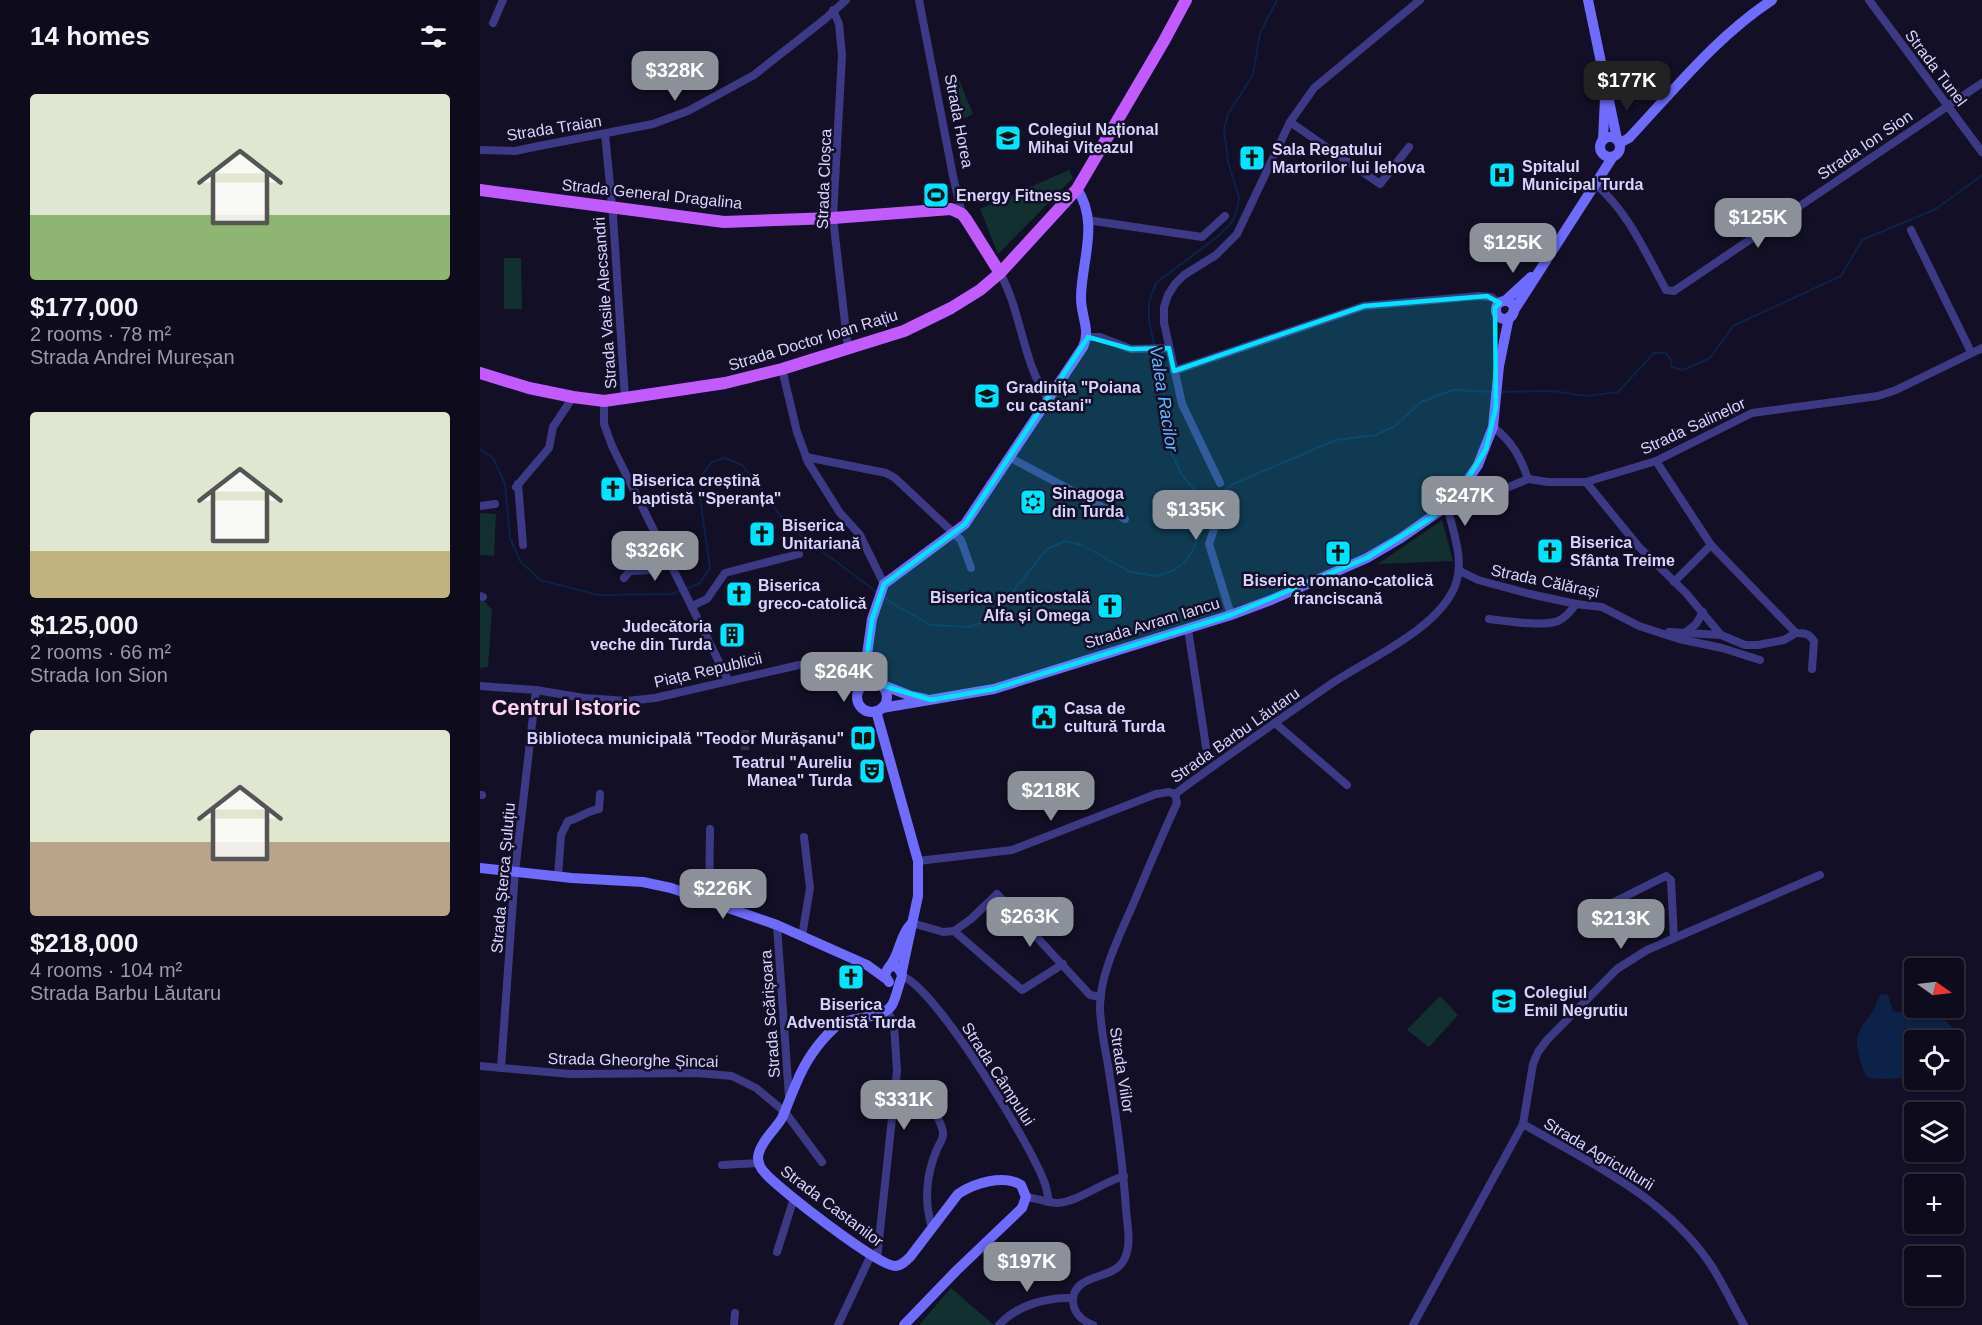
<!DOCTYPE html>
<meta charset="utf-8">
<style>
:root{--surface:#0e0b1c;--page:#1c1929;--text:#f1f3f6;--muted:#9b9ba3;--line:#2e2b3b;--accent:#8c9099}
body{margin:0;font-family:Arial,sans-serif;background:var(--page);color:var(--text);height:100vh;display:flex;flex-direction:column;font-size:22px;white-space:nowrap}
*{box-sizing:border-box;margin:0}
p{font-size:20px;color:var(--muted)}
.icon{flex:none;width:33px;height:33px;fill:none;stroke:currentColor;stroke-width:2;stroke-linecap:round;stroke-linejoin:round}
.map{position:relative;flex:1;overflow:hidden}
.details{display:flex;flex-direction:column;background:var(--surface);width:480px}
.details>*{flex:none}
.needle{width:39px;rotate:104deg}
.controls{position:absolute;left:1424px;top:958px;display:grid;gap:12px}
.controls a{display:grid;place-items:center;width:60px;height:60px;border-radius:6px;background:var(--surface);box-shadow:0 2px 4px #0004,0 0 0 2px var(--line);font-size:30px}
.price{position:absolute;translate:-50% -51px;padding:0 14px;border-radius:12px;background:var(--accent);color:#fff;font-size:20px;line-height:39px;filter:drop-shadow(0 2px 3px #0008)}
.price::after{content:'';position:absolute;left:50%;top:36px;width:18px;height:14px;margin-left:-9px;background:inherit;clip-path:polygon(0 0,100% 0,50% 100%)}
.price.current{background:#222;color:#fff}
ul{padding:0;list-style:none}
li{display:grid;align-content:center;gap:12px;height:318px;padding:0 30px}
li span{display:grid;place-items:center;height:186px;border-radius:6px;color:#555}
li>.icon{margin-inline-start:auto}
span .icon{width:108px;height:108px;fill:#fffc;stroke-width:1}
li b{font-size:26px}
h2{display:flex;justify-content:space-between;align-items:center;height:72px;padding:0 30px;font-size:26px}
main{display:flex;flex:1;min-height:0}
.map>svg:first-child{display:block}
.green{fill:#12302f}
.water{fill:#0c2248}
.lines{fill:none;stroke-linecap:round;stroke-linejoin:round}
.stream{stroke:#0c2248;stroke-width:2}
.street-tunnel{stroke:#312d47;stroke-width:8;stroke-dasharray:8 4;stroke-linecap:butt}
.street{stroke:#3d3a85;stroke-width:8}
.secondary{stroke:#6f6bff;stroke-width:10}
.primary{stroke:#c25bff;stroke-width:12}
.marked{fill:#00e5ff;fill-opacity:0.2;stroke:#00e5ff;stroke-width:4.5;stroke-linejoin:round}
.labels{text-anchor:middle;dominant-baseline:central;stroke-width:5;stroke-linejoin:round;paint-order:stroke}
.street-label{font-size:16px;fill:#d9d4ff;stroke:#130f26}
.poi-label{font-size:16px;font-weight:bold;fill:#d9d4ff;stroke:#130f26;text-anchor:start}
.water-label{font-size:18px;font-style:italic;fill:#62b6ff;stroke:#130f26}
.district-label{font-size:22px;font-weight:bold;fill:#ffd6f0;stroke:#130f26}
</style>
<main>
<section class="details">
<h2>14 homes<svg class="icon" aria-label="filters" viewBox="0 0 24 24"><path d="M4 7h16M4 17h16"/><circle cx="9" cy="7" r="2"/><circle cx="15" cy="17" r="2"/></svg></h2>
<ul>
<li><span style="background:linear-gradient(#dfe7d0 65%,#8fb573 0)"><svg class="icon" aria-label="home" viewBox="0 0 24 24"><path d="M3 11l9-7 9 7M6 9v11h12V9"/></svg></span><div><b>$177,000</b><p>2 rooms · 78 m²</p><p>Strada Andrei Mureșan</p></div></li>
<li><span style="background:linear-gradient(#dfe7d0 75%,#c2b280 0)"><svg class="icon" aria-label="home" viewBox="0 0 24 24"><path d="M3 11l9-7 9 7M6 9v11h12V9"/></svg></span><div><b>$125,000</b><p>2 rooms · 66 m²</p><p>Strada Ion Sion</p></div></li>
<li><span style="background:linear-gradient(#dfe7d0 60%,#b9a48a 0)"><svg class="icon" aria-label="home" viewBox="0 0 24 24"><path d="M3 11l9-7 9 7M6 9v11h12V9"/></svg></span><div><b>$218,000</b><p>4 rooms · 104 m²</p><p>Strada Barbu Lăutaru</p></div></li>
</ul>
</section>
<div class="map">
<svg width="1502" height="1325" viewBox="0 0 1502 1325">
<rect width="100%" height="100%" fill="#130f26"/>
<!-- green -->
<g class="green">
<path d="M479 80 493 114 479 121 464 86Z"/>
<path d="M589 170 593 178 518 254 500 209Z"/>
<path d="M24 258H41L42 309H24Z"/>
<path d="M0 513 16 514 14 556 0 555Z"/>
<path d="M962 520 973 561 898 564Z"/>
<path d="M0 596 3 597 5 602 12 610 8 667 0 668Z"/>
<path d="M960 996 978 1015 949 1047 927 1030Z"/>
<path d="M471 1288 514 1325H439Z"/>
</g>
<!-- water -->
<path class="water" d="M1401 994 1408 995 1413 1011 1417 1012 1465 1008 1463 1019 1472 1027 1469 1037 1463 1041H1434V1064L1426 1070 1421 1078C1416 1079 1391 1079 1389 1078 1382 1074 1376 1047 1377 1039 1379 1028 1387 1020 1393 1011 1396 1006 1397 999 1401 994Z"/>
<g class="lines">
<!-- stream -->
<g class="stream">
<path d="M1019 392 1073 391 1106 396 1138 392 1174 353H1185L1190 358 1192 367 1203 370 1230 358 1253 326 1361 276 1382 240 1456 209 1502 175"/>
<path d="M0 449 13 458 25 484 30 538 40 561 60 580 118 595 192 594 201 590"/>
<path d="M728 504 703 477 691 452 688 414 669 320V302L676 283 737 237 753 221 757 209 759 197 748 162 744 129 748 114 773 75 780 33 797 0"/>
<path d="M206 589 220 583 230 568 220 498 223 474 232 462 245 458 262 465 308 526 398 593"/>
<path d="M403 596 415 605 451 625 488 627 510 620 567 549 585 541 602 545 650 572 677 576 692 571 703 564 712 552 719 537 730 500 753 484 856 440 896 435 915 426 941 402 973 390 1014 392"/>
</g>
<!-- street-tunnel -->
<path class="street-tunnel" d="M265 730V750"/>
<!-- street -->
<g class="street">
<path d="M439 0 473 176 482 214"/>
<path d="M1389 0 1502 152"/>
<path d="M353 10 359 24 362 55 353 218 368 349"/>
<path d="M13 23 23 0"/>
<path d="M810 122 900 184 929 147"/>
<path d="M125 134 133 216 145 398"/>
<path d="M0 150 35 151 59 146 173 124 208 111 274 75 345 19 366 0"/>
<path d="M1114 183C1148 211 1165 252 1186 290L1194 291 1502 83"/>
<path d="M607 220 722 237 745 216"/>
<path d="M1431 230 1491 352"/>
<path d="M520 273C542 313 542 361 568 399"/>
<path d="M608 337H620L651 349 689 348"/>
<path d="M302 369 317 432 328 462 360 513 380 535 404 584"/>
<path d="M694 371 884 306 999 296 1011 297 1020 303"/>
<path d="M124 401V424L132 446 248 680"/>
<path d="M1013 427C1032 441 1041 458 1048 479"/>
<path d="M326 457 406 473 415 478 481 540 491 568"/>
<path d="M529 457 645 519"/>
<path d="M1176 461 1231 545 1316 633C1324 633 1329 633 1334 641L1332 669"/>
<path d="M1106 482 1159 547 1206 593 1241 635 1265 645H1278L1304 640 1316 633"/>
<path d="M740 483 702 404 684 323V307L688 295 695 284 704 275 736 255 757 234 810 122 834 88 940 0"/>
<path d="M38 484 43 545"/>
<path d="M36 487 69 448 73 427 93 397"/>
<path d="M743 498 740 512 729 544 751 615"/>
<path d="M0 506 15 504"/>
<path d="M968 510 985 505 1048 479 1068 482H1106L1176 461 1272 413 1398 396 1416 390 1502 348"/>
<path d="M980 571 998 580 1050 594 1096 604 1122 607 1159 626 1199 639 1242 648 1280 660"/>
<path d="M144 578 150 571 171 570 189 561"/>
<path d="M1194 582 1231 545"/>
<path d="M0 596 3 597"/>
<path d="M212 606 227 599 245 573 319 554"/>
<path d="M1009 619C1026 621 1063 627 1078 621 1085 618 1091 611 1096 604"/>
<path d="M708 629 726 747"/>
<path d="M1189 632 1241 635"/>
<path d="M1206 632 1216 624 1223 612"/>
<path d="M0 686 56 690 104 698 147 701 175 698 319 665C345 662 364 669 385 683"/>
<path d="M795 723 867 785"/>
<path d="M695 794C746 756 799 720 851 684 888 659 958 629 975 586 985 560 973 532 967 506"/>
<path d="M0 795H2"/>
<path d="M438 861 532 850 676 794 689 792 695 794"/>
<path d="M78 877 81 835 88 821C100 818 107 811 119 809L120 794"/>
<path d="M229 900 230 829"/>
<path d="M1124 907 1186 876 1191 880 1194 938"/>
<path d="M432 923 463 932 474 931 542 990 583 964"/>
<path d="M297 925 309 1097"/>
<path d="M474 931 491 919 517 894 610 995 621 997"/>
<path d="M322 936 330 888 324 837"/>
<path d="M422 976C456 988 552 1146 565 1184 567 1190 568 1196 569 1202"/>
<path d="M0 1066 90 1074 217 1073 252 1076 276 1088 305 1112 342 1162"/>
<path d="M21 1068 35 872 56 690"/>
<path d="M444 1089C448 1104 461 1118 463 1132 464 1139 459 1144 457 1149 446 1175 444 1202 452 1228"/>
<path d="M1043 1124C1111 1163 1185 1197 1231 1265 1243 1284 1253 1305 1264 1325"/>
<path d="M242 1165 279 1163"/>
<path d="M546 1197C557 1198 567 1203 578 1203 597 1202 623 1182 644 1176"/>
<path d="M297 1252 314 1198"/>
<path d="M397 1259 417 1071 414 1024 407 1010"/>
<path d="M254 1325 255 1313"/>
<path d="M358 1325 391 1255"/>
<path d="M519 1325C537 1305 567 1297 593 1298"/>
<path d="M613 1325C603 1321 594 1314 593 1302 592 1274 630 1280 642 1263 653 1248 647 1226 646 1209 643 1165 637 1122 630 1078 627 1055 620 1030 620 1006 620 971 644 927 657 895 670 864 683 833 697 803L695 794"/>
<path d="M933 1325 1043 1124 1053 1064 1058 1052 1067 1040 1137 969 1167 950 1340 875"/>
</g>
<!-- secondary -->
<g class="secondary">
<path d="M1108 0 1137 139"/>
<circle cx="1130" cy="147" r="10"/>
<path d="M1123 140 1125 98"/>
<path d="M1140 143 1149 138C1195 89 1236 37 1292 0"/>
<path d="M1025 301 1051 277"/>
<circle cx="1025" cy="310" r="9"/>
<path d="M1033 312 1132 158"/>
<path d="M390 682 386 662 392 619 404 584 485 524 603 347C611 330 601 317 601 298 601 262 620 223 597 189"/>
<circle cx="392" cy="697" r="15"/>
<path d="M400 684 431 696 445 699"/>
<path d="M402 708 514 689 751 615 791 600 887 558 921 538 967 506 981 490 998 465 1013 427 1019 366 1029 317"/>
<path d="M396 711 438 861V896L422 971"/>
<path d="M0 868 92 878 163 882 191 888 297 925 387 965 405 978"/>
<path d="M410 966 418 967 422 975"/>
<path d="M421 979C418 987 416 998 412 1005 402 1021 369 1014 354 1028 338 1043 324 1064 316 1084 311 1095 307 1107 302 1118 295 1130 280 1142 278 1157 278 1163 281 1169 285 1173 299 1189 398 1266 415 1266 421 1266 426 1261 430 1257L478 1194C494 1183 524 1174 541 1185L546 1197 542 1208 477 1270 424 1325"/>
<path d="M409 982 405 976C406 969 409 968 412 963 420 951 420 936 430 925"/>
</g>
<!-- primary -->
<g class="primary">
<path d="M0 190 244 222 353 218 471 209 482 214 486 219 520 273"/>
<path d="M0 373 49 388 93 397 124 401 152 397 245 383 302 369 424 331 471 308 500 290 520 273 597 189 684 41 706 0"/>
</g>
</g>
<!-- marked area -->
<path class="marked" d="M1007 296 1020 303 1015 308 1016 407 1006 449 981 490 954 516 887 558 751 615 514 689 451 700 390 682 386 662 392 619 404 584 485 524 608 337 651 349 689 348 694 371 884 306Z"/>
<!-- icons -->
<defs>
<symbol id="school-square" viewBox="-11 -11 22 22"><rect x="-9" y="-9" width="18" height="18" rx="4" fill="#00e5ff" stroke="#130f26"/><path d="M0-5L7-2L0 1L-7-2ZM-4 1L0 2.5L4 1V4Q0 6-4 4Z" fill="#111"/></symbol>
<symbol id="church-square" viewBox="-11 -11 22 22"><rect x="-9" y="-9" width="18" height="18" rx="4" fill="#00e5ff" stroke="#130f26"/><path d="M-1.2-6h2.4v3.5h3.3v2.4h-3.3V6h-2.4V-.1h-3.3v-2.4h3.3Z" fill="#111"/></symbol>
<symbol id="hospital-square" viewBox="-11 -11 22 22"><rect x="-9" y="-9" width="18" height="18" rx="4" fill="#00e5ff" stroke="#130f26"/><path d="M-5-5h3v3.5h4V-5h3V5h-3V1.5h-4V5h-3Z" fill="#111"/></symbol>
<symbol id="stadium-square" viewBox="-11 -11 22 22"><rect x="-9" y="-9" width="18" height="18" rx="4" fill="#00e5ff" stroke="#130f26"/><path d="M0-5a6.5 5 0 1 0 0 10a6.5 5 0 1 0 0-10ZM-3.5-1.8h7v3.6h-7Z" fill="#111"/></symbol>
<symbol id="synagogue-square" viewBox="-11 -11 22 22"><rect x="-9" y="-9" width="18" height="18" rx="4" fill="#00e5ff" stroke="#130f26"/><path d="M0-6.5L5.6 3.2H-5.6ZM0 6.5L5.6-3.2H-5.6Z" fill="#111"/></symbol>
<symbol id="building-square" viewBox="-11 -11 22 22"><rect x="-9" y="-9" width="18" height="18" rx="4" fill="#00e5ff" stroke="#130f26"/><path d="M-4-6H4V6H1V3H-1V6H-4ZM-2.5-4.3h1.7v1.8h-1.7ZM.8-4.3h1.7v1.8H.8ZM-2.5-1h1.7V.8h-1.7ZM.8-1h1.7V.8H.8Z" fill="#111"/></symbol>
<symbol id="civic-square" viewBox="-11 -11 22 22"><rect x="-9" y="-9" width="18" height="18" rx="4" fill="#00e5ff" stroke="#130f26"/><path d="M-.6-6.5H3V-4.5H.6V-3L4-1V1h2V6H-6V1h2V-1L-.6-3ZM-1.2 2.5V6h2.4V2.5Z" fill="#111"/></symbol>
<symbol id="library-square" viewBox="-11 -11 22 22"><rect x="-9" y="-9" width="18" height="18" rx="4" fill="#00e5ff" stroke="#130f26"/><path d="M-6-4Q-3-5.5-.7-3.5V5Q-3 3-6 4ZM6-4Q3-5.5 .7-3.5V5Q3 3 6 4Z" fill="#111"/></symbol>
<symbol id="theatre-square" viewBox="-11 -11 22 22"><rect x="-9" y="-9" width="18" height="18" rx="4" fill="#00e5ff" stroke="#130f26"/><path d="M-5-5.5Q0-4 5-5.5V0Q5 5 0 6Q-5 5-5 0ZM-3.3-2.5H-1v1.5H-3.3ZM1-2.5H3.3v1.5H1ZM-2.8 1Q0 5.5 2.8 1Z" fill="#111"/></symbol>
</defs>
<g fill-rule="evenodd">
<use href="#school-square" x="513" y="123" width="30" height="30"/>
<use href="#church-square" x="757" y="143" width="30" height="30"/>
<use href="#hospital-square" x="1007" y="160" width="30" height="30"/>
<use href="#stadium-square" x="441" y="180" width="30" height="30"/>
<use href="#school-square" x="492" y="381" width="30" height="30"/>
<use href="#church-square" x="118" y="474" width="30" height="30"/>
<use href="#synagogue-square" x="538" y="487" width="30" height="30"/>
<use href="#church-square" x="267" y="519" width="30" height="30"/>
<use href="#church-square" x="1055" y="536" width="30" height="30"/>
<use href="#church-square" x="843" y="538" width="30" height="30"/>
<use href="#church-square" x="244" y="579" width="30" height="30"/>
<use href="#church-square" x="615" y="591" width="30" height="30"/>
<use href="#building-square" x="237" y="620" width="30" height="30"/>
<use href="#civic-square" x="549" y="702" width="30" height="30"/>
<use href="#library-square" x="368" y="723" width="30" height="30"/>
<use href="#theatre-square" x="377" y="756" width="30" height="30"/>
<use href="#church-square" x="356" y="962" width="30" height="30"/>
<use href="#school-square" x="1009" y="986" width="30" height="30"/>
</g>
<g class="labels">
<!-- street labels -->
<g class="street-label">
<text transform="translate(1456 68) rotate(53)">Strada Tunel</text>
<text transform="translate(479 121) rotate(79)">Strada Horea</text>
<text transform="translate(74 128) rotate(-9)">Strada Traian</text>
<text transform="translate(1385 145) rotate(-34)">Strada Ion Sion</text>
<text transform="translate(344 179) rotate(-88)">Strada Cloșca</text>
<text transform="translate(172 194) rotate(6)">Strada General Dragalina</text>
<text transform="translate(125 303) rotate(-94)">Strada Vasile Alecsandri</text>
<text transform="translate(333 340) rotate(-17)">Strada Doctor Ioan Rațiu</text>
<text transform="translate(1213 426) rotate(-25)">Strada Salinelor</text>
<text transform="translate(1065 581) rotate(12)">Strada Călărași</text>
<text transform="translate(672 623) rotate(-17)">Strada Avram Iancu</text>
<text transform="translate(228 670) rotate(-13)">Piața Republicii</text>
<text transform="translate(755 735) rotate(-35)">Strada Barbu Lăutaru</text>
<text transform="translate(23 878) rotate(-85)">Strada Șterca Șuluțiu</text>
<text transform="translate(290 1014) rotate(-94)">Strada Scărișoara</text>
<text transform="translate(153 1060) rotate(1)">Strada Gheorghe Șincai</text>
<text transform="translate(642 1070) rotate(81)">Strada Viilor</text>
<text transform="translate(518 1074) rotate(57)">Strada Câmpului</text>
<text transform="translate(1119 1154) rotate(31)">Strada Agriculturii</text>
<text transform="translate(352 1206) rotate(37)">Strada Castanilor</text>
</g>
<!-- poi labels -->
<g class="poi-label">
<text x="548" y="129">Colegiul Național<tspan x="548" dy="18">Mihai Viteazul</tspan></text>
<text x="792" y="149">Sala Regatului<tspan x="792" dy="18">Martorilor lui Iehova</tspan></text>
<text x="1042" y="166">Spitalul<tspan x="1042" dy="18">Municipal Turda</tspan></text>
<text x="476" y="195">Energy Fitness</text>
<text x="526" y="387">Gradinița "Poiana<tspan x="526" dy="18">cu castani"</tspan></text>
<text x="152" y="480">Biserica creștină<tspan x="152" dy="18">baptistă "Speranța"</tspan></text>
<text x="572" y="493">Sinagoga<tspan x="572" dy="18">din Turda</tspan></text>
<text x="302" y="525">Biserica<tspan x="302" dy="18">Unitariană</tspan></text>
<text x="1090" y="542">Biserica<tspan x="1090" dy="18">Sfânta Treime</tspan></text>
<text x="858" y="580" text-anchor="middle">Biserica romano-catolică<tspan x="858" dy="18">franciscană</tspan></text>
<text x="278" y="585">Biserica<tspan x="278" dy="18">greco-catolică</tspan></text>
<text x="610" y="597" text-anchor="end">Biserica penticostală<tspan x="610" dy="18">Alfa și Omega</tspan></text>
<text x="232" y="626" text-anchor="end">Judecătoria<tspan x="232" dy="18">veche din Turda</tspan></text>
<text x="584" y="708">Casa de<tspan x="584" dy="18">cultură Turda</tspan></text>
<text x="364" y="738" text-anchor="end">Biblioteca municipală "Teodor Murășanu"</text>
<text x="372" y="762" text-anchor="end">Teatrul "Aureliu<tspan x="372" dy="18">Manea" Turda</tspan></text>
<text x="1044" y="992">Colegiul<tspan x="1044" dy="18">Emil Negrutiu</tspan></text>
<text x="371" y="1004" text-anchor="middle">Biserica<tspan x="371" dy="18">Adventistă Turda</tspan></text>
</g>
<!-- water labels -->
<g class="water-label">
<text transform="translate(684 399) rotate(81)">Valea Racilor</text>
</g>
<!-- district labels -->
<g class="district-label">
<text x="86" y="707">Centrul Istoric</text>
</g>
</g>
</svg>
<div class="controls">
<a><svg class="needle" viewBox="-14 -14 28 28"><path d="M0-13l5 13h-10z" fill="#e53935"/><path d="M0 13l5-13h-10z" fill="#9b9ba3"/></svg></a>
<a><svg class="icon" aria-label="locate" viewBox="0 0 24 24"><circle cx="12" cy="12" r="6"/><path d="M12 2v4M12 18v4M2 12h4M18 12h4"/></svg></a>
<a><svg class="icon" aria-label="layers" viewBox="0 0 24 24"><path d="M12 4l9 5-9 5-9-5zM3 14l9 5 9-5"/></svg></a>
<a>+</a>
<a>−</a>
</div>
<b class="price" style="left:195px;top:102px">$328K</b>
<b class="price current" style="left:1147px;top:112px">$177K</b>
<b class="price" style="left:1278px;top:249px">$125K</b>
<b class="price" style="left:1033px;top:274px">$125K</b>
<b class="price" style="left:985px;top:527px">$247K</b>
<b class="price" style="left:716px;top:541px">$135K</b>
<b class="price" style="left:175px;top:582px">$326K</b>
<b class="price" style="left:364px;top:703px">$264K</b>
<b class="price" style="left:571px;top:822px">$218K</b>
<b class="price" style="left:243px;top:920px">$226K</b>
<b class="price" style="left:550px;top:948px">$263K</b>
<b class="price" style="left:1141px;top:950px">$213K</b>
<b class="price" style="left:424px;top:1131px">$331K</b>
<b class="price" style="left:547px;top:1293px">$197K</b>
</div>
</main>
